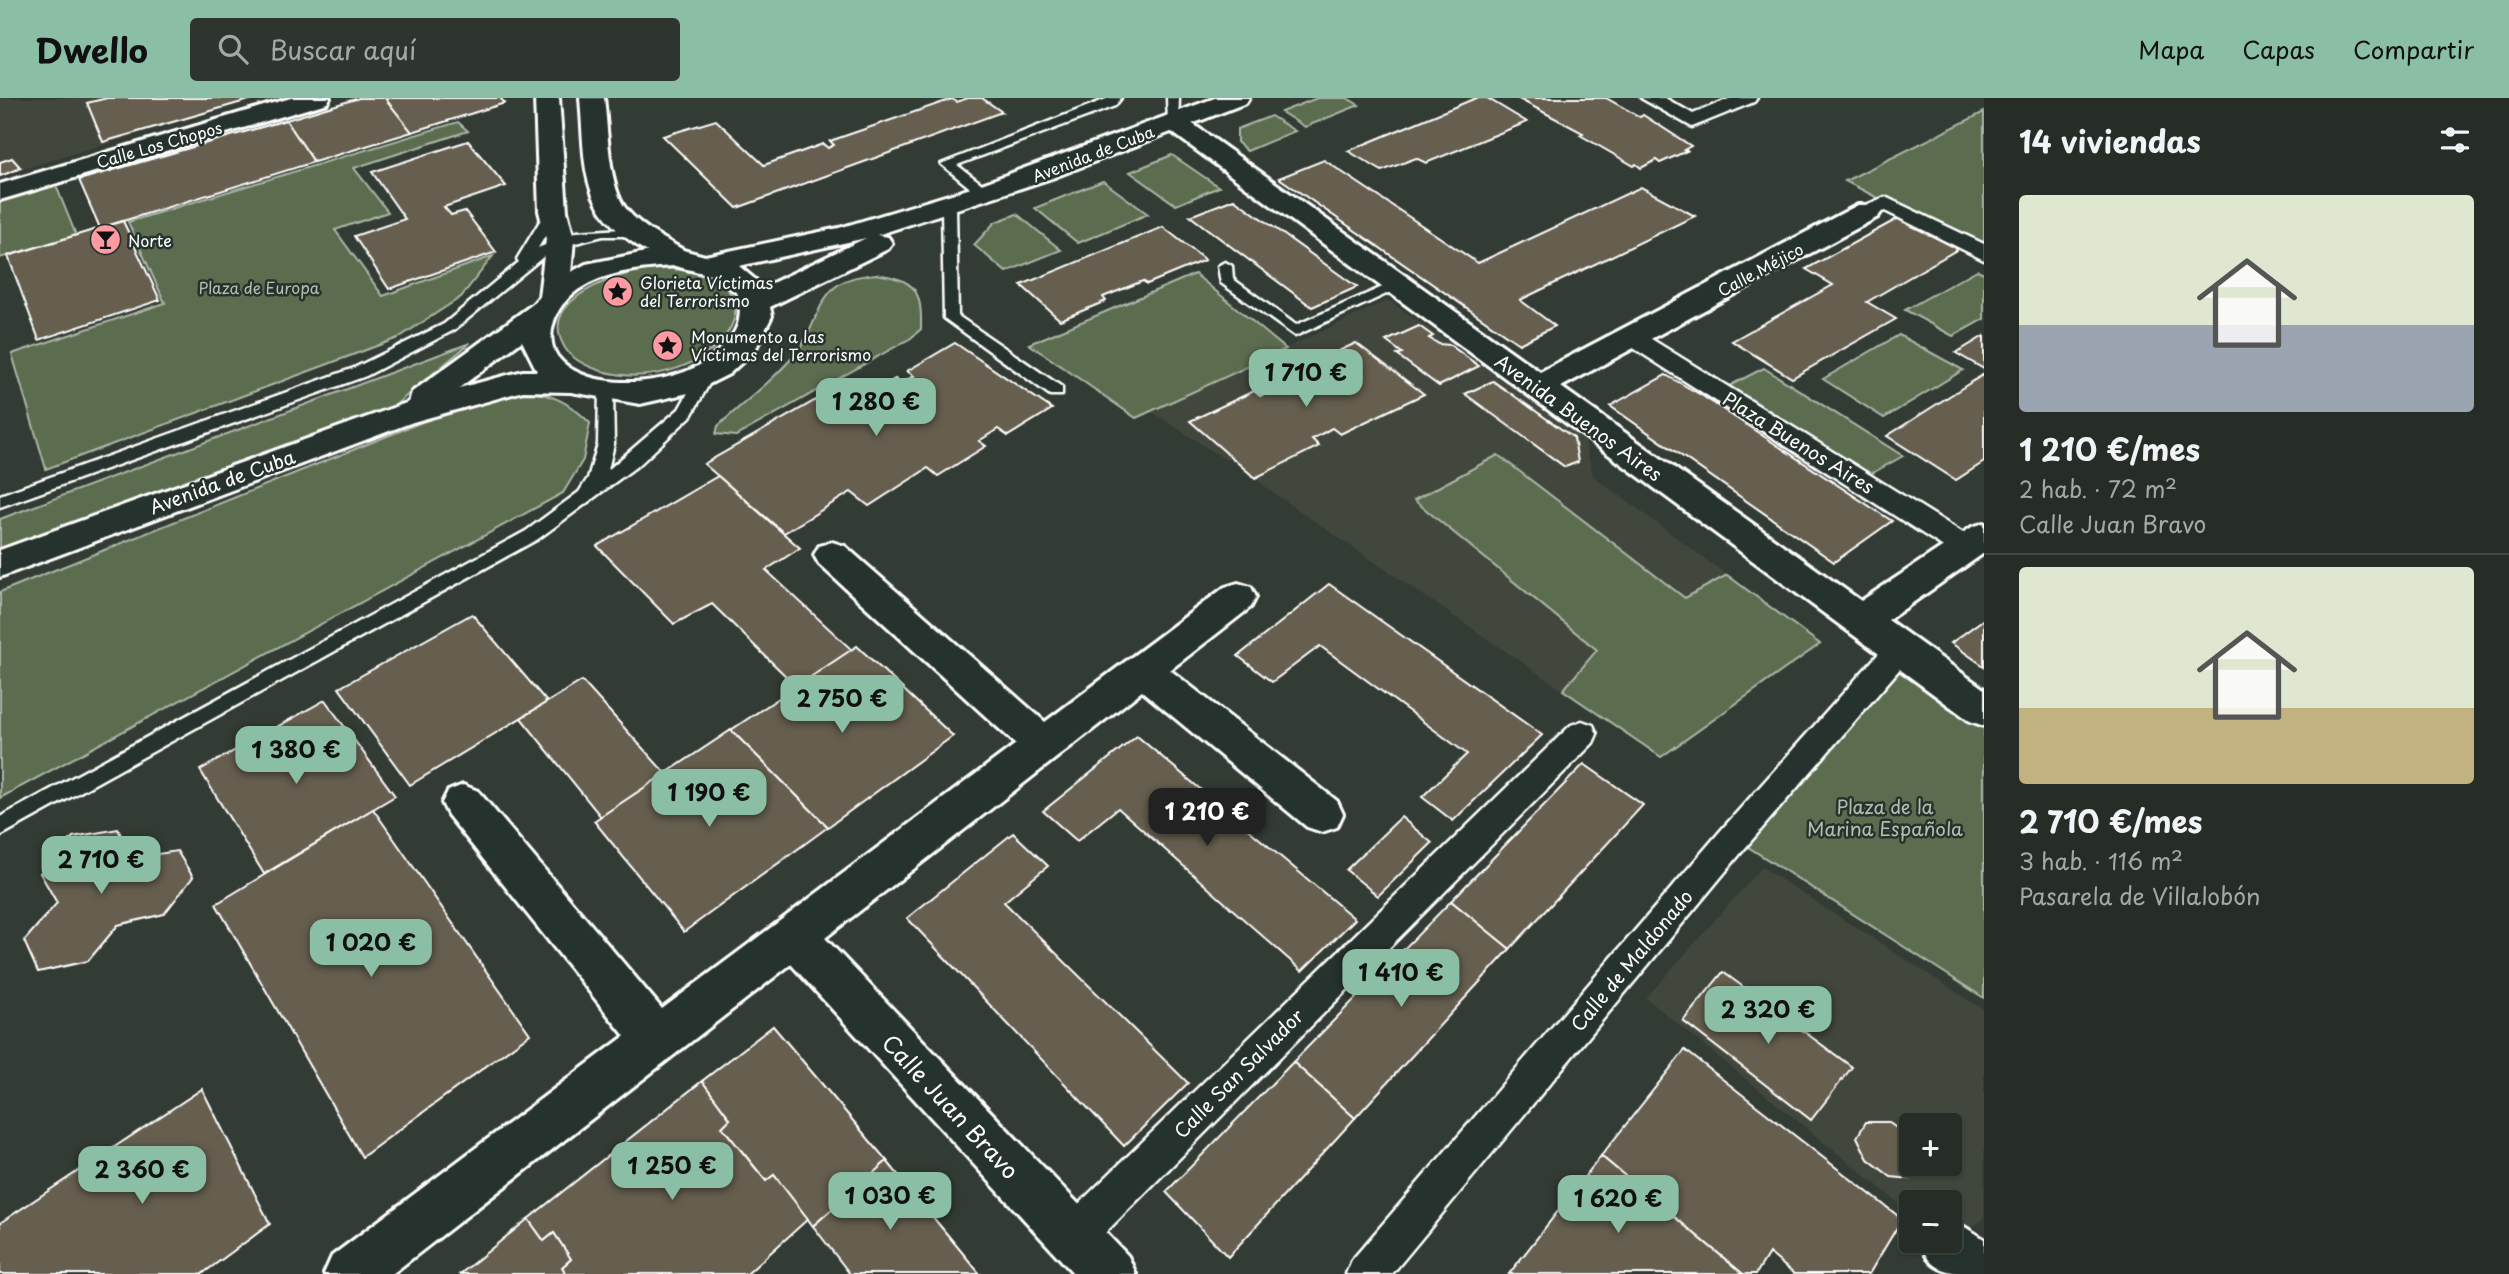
<!DOCTYPE html>
<html lang="es">
<meta charset="utf-8">
<style>
:root{--surface:#262d27;--page:#2e352f;--text:#f1f3f6;--muted:#a4a8a7;--line:#424944;--accent:#8abfa5}
body{margin:0;font-family:"Playpen Sans",sans-serif;background:var(--page);color:var(--text);height:100vh;display:flex;flex-direction:column;font-size:26px;white-space:nowrap}
*{box-sizing:border-box;margin:0}
p{font-size:23px;color:var(--muted)}
.icon{flex:none;width:38px;height:38px;fill:none;stroke:currentColor;stroke-width:2;stroke-linecap:round;stroke-linejoin:round}
.map{position:relative;flex:1;overflow:hidden}
.panel{display:flex;flex-direction:column;background:var(--surface);width:525px}
.panel>*{flex:none}
.buttons{position:absolute;left:1899px;top:1015px;display:grid;gap:14px}
.buttons a{display:grid;place-items:center;width:63px;height:63px;border-radius:7px;background:var(--surface);box-shadow:0 2px 5px #0004,0 0 0 2px var(--line);font-size:35px}
.price{position:absolute;translate:-50% -60px;padding:0 16px;border-radius:14px;background:var(--accent);color:#111;font-size:23px;line-height:46px;filter:drop-shadow(0 2px 4px #0008)}
.price::after{content:'';position:absolute;left:50%;top:42px;width:21px;height:16px;margin-left:-10px;background:inherit;clip-path:polygon(0 0,100% 0,50% 100%)}
.price.selected{background:#222;color:#fff}
ul{padding:0;list-style:none}
li{display:grid;align-content:center;gap:14px;height:371px;padding:0 35px}
li+li{border-top:2px solid var(--line)}
li span{display:grid;place-items:center;height:217px;border-radius:7px;color:#555}
li>.icon{margin-inline-start:auto}
span .icon{width:126px;height:126px;fill:#fffc;stroke-width:1}
li b{font-size:30px}
h2{display:flex;justify-content:space-between;align-items:center;height:84px;padding:0 35px;font-size:30px}
header{display:flex;align-items:center;gap:42px;box-sizing:border-box;height:98px;padding:0 35px;background:var(--accent);color:#111}
header strong{font-size:33px}
nav{display:flex;gap:38px;margin-inline-start:auto;font-size:24px}
.search{width:490px;height:63px;background:var(--page);display:flex;align-items:center;gap:18px;box-sizing:border-box;padding:0 24px;border-radius:7px;color:var(--muted);font-size:26px}
main{display:flex;flex:1;min-height:0}
.map>svg:first-child{display:block}
.built{fill:#42463c;fill-rule:evenodd}
.green{fill:#5b6d50;stroke:#adb6a8;stroke-width:2}
.building{fill:#665e4f;stroke:#fff;stroke-width:2}
.lines{fill:none;stroke-linecap:round;stroke-linejoin:round}
.service-casing{stroke:#fff;stroke-width:5}
.pedestrian-casing{stroke:#fff;stroke-width:5}
.minor-casing{stroke:#fff;stroke-width:6}
.tertiary-casing{stroke:#fff;stroke-width:6}
.service{fill:#26332d;fill-rule:evenodd}
.pedestrian{fill:#26332d;fill-rule:evenodd}
.minor{fill:#26332d;fill-rule:evenodd}
.tertiary{fill:#26332d;fill-rule:evenodd}
.labels{text-anchor:middle;dominant-baseline:central;stroke-width:5;stroke-linejoin:round;paint-order:stroke}
.far-street-label{font-size:16px;fill:#fff;stroke:#26332d}
.far-poi-label{font-size:16px;fill:#fff;stroke:#26332d;text-anchor:start}
.far-park-label{font-size:16px;fill:#b5bdb0;stroke:#26332d}
.street-label{font-size:19px;fill:#fff;stroke:#26332d}
.park-label{font-size:19px;fill:#b5bdb0;stroke:#26332d}
.near-street-label{font-size:23px;fill:#fff;stroke:#26332d}
</style>
<header>
<strong>Dwello</strong>
<div class="search"><svg class="icon" aria-label="search" viewBox="0 0 24 24"><circle cx="10" cy="10" r="6"/><path d="M15 15l6 6"/></svg>Buscar aquí</div>
<nav><a>Mapa</a><a>Capas</a><a>Compartir</a></nav>
</header>
<main>
<div class="map">
<svg width="1984" height="1176" viewBox="0 0 1984 1176">
<rect width="100%" height="100%" fill="#333c34"/>
<filter id="ink" filterUnits="userSpaceOnUse"><feTurbulence type="fractalNoise" baseFrequency=".0143" numOctaves="2"/><feDisplacementMap in="SourceGraphic" scale="14" xChannelSelector="R" yChannelSelector="G"/><feConvolveMatrix kernelMatrix="1 2 1 2 8 2 1 2 1" color-interpolation-filters="sRGB"/></filter>
<g filter="url(#ink)">
<!-- built -->
<g class="built">
<path d="M0 0H256L0 78Z"/>
<path d="M1388 202 1584 339 1593 378 1820 546 1661 659 1273 395 1231 359 1226 362 1152 314Z"/>
<path d="M1762 769 1984 912V1121L1947 1145 1945 1143H1950V1104H1911V1115L1646 900ZM1911 1027H1950V1066H1911Z"/>
</g>
<!-- green -->
<g class="green">
<path d="M1317 0H1347L1359 7 1305 29 1281 14Z"/>
<path d="M1984 14V155L1845 83Z"/>
<path d="M1271 18 1295 33 1247 53 1237 44V31Z"/>
<path d="M458 24 468 33 354 70 388 114 335 132 383 198 493 158 461 199 398 240 46 371 12 256 165 205 128 124Z"/>
<path d="M1172 57 1219 89 1176 107 1130 74Z"/>
<path d="M1103 83 1148 116 1078 145 1035 110Z"/>
<path d="M55 85 76 137 0 160V101Z"/>
<path d="M1017 116 1061 152 1006 174 974 147 995 124Z"/>
<path d="M657 170C808 175 713 300 605 274 591 270 573 263 565 250 534 199 623 174 657 170Z"/>
<path d="M1977 172 1984 175V221L1953 238 1905 212Z"/>
<path d="M876 176C915 182 922 191 921 231L911 240 736 338 716 336 718 328C744 304 775 281 797 254 814 233 816 206 835 189 847 179 862 178 876 176Z"/>
<path d="M1195 176 1286 251 1136 320 1029 246Z"/>
<path d="M1899 237 1963 272 1884 320 1823 281Z"/>
<path d="M470 245 388 313 0 457V421Z"/>
<path d="M1764 270 1903 358 1849 388 1711 297Z"/>
<path d="M522 293C552 296 568 303 590 325L583 362 563 395 0 700V494L442 316Z"/>
<path d="M1498 357 1685 500 1727 477 1820 546 1661 659 1563 592 1597 552 1414 402Z"/>
<path d="M1900 551 1984 612V900L1734 740Z"/>
</g>
<!-- building -->
<g class="building">
<path d="M107 0H256L103 44 87 5Z"/>
<path d="M359 0H385L412 34 314 64 286 22Z"/>
<path d="M385 0H500L505 5 412 34Z"/>
<path d="M968 0H982L1002 14 737 110 663 38 716 22 764 67 823 46 828 50 834 47 830 43 952 1 957 4Z"/>
<path d="M1476 0H1487L1527 24 1426 65 1416 60 1382 73 1348 53Z"/>
<path d="M1517 0H1606L1640 19 1643 17 1691 48 1684 52 1687 53 1660 65 1656 62 1641 70 1636 66 1634 68 1580 37 1583 35Z"/>
<path d="M286 22 314 64 123 123 100 130 79 82Z"/>
<path d="M468 43 506 88 444 109 451 117 465 113 496 154 389 191 354 138 405 121 372 74Z"/>
<path d="M12 60 21 70 0 78V64Z"/>
<path d="M1324 62 1478 165 1641 89 1695 118 1520 202 1555 228 1519 246 1279 80Z"/>
<path d="M1234 101 1357 189 1312 209 1190 118Z"/>
<path d="M1899 120 1958 151 1867 204 1896 221 1792 280 1732 243 1833 187 1806 171Z"/>
<path d="M123 123 160 202 39 242 8 158Z"/>
<path d="M1163 129 1205 162 1147 186 1143 183 1103 199 1106 203 1060 222 1021 187Z"/>
<path d="M1419 228 1433 238 1429 240 1439 246 1450 247 1479 268 1439 288 1397 257 1402 255 1386 243Z"/>
<path d="M1984 238V271L1956 255Z"/>
<path d="M955 245 1052 311 1008 338 998 331 979 343 986 348 938 378 928 370 869 408 851 394 784 435 704 366 830 294 848 308 895 281 901 285 914 278 907 273Z"/>
<path d="M1356 245 1424 296 1340 336 1332 330 1312 341 1319 348 1255 380 1190 323 1254 293 1260 298 1282 287 1276 282Z"/>
<path d="M1984 276V364L1956 382 1887 338Z"/>
<path d="M1666 277 1701 297 1892 423 1834 464 1610 308Z"/>
<path d="M1493 283 1574 340 1578 364 1565 369 1465 296Z"/>
<path d="M718 378 800 450 766 472 852 552 797 589 712 506 674 526 597 448Z"/>
<path d="M1329 486 1542 637 1453 723 1422 699 1467 656 1320 548 1272 584 1238 558Z"/>
<path d="M472 516 547 604 410 687 339 590Z"/>
<path d="M1984 521V568L1951 545Z"/>
<path d="M857 548 953 638 828 729 731 632Z"/>
<path d="M582 583 666 676 601 719 521 620Z"/>
<path d="M325 602 395 698 264 776 200 672Z"/>
<path d="M731 632 828 729 684 834 594 723Z"/>
<path d="M1137 638 1355 821 1302 873 1118 710 1077 743 1043 713Z"/>
<path d="M1584 666 1643 707 1510 851 1451 803Z"/>
<path d="M373 711 530 936 362 1059 216 806Z"/>
<path d="M1401 719 1432 745 1378 798 1346 772Z"/>
<path d="M118 731 132 760 177 753 193 779 164 816 118 827 88 863 38 874 24 843 57 805 40 775 73 739Z"/>
<path d="M1013 735 1048 768 1004 804 1188 985 1124 1048 907 820Z"/>
<path d="M1451 803 1510 851 1355 1020 1293 964Z"/>
<path d="M1723 874 1852 969 1811 1022 1683 923Z"/>
<path d="M773 928 887 1063 813 1128 774 1077 766 1083 722 1029 730 1021 702 983Z"/>
<path d="M1685 952 1902 1121 1869 1176H1794L1769 1155 1756 1176H1743L1601 1058Z"/>
<path d="M1293 964 1355 1020 1228 1159 1166 1094Z"/>
<path d="M702 983 730 1021 722 1029 766 1083 774 1077 808 1121 747 1176H566L562 1169 571 1161 554 1135 544 1143 528 1121Z"/>
<path d="M202 991 270 1126 202 1176H0V1125Z"/>
<path d="M1866 1024H1888L1909 1039 1911 1066H1920L1911 1081 1891 1079 1868 1061 1857 1039Z"/>
<path d="M1601 1058 1743 1176H1509Z"/>
<path d="M887 1063 908 1089 980 1176H850L813 1128Z"/>
<path d="M528 1121 544 1143 554 1135 571 1161 562 1169 566 1176H460Z"/>
</g>
<g class="lines">
<defs>
<g id="service">
<path d="M1109 0H1121L1115 8 957 67 990 92V98H980L941 66Z"/>
<path d="M1167 0H1179L1178 27 1168 24Z"/>
<path d="M949 105 956 109 958 218 1062 289V297H1050L944 220 942 109Z"/>
<path d="M553 109 560 113 538 150 577 134 637 130 644 134 637 138H603L560 149 543 159 454 232 366 278 0 409V397L354 270 444 226 519 164 517 161 546 113Z"/>
<path d="M1225 164 1232 168 1233 181 1296 227 1394 184 1399 183 1406 187 1295 238 1221 185 1218 168Z"/>
<path d="M705 274 713 279 691 318 641 365 538 441 0 738V719L526 433 579 394 588 380 598 346 599 290H611L613 294 614 346 608 372 679 311 699 275Z"/>
</g>
<g id="pedestrian">
<path d="M1641 0H1665L1693 16 1731 0H1757L1754 4 1692 29Z"/>
<path d="M1885 99 1984 146V162L1885 113 1868 119 1857 113 1861 109Z"/>
<path d="M1632 232 1640 234 1976 443 1980 450 1976 457 1966 460 1956 457 1624 244 1620 239 1624 234Z"/>
<path d="M1900 540 1910 543 1915 551 1910 559 1745 750 1392 1176H1346L1352 1162 1723 730 1890 543Z"/>
<path d="M1582 623 1593 627 1597 636 1593 645 1088 1152 1074 1158 1060 1152 1054 1138 1060 1124 1571 627Z"/>
</g>
<g id="minor">
<path d="M291 0H330L327 5 0 102V86Z"/>
<path d="M535 0H559L567 113 574 141 569 199 564 205 554 208 544 205 539 199 546 141 539 113Z"/>
<path d="M580 0H604C608 29 608 91 627 112 642 130 665 141 685 153L689 159 685 165C669 169 660 162 646 153 578 112 586 71 580 0Z"/>
<path d="M1174 16 1183 19 1540 274 1858 107H1878L1882 113 1878 119 1561 289 1861 503 1972 429 1984 425V455L1888 522 1984 591V628L1970 623 1165 29 1161 24 1165 19Z"/>
<path d="M832 444 845 448 1045 624 1225 489 1238 485 1251 489 1256 499 1251 509 1170 572 1337 703 1343 716 1337 729 1322 734 1307 729 1142 593 825 840 1128 1158 1136 1176H1074L791 866 392 1176H324L332 1158 625 938 448 717 442 705 448 693 463 687 478 693 662 911 1016 646 819 466 814 457 819 448Z"/>
<path d="M1950 1120 1984 1141V1176C1957 1176 1925 1176 1922 1143H1950Z"/>
</g>
<path id="tertiary" d="M1215 0H1249L1246 5 1052 80 877 137 888 139 892 145 888 151 770 209 772 218 755 252 729 276 693 294 640 306 571 294 523 293 413 324 0 479V452L409 304 412 294 533 206 551 185 586 166 656 152 675 150 705 158 839 130 968 91ZM866 140 764 189 739 168ZM675 168 715 178 738 196C744 228 735 238 711 259 678 288 586 297 557 258 551 249 550 237 553 227 566 177 633 170 675 168ZM522 243 537 273H523L459 290Z"/>
</defs>
<!-- service casing -->
<use href="#service" class="service-casing"/>
<!-- pedestrian casing -->
<use href="#pedestrian" class="pedestrian-casing"/>
<!-- minor casing -->
<use href="#minor" class="minor-casing"/>
<!-- tertiary casing -->
<use href="#tertiary" class="tertiary-casing"/>
<!-- service -->
<use href="#service" class="service"/>
<!-- pedestrian -->
<use href="#pedestrian" class="pedestrian"/>
<!-- minor -->
<use href="#minor" class="minor"/>
<!-- tertiary -->
<use href="#tertiary" class="tertiary"/>
</g>
</g>
<!-- icons -->
<defs>
<symbol id="bar-disc" viewBox="-11 -11 22 22"><circle r="9.5" fill="#ff9aa2" stroke="#26332d"/><path d="M-6-5H6L.8 .8V4.5H3.5V6h-7V4.5H-.8V.8Z" fill="#111"/></symbol>
<symbol id="sight-disc" viewBox="-11 -11 22 22"><circle r="9.5" fill="#ff9aa2" stroke="#26332d"/><path d="M0-6L1.8-2.2L6-1.7L2.9 1.2L3.7 5.4L0 3.3L-3.7 5.4L-2.9 1.2L-6-1.7L-1.8-2.2Z" fill="#111"/></symbol>
</defs>
<g fill-rule="evenodd">
<use href="#bar-disc" x="88" y="124" width="35" height="35"/>
<use href="#sight-disc" x="600" y="176" width="35" height="35"/>
<use href="#sight-disc" x="650" y="230" width="35" height="35"/>
</g>
<g class="labels">
<!-- far-street labels -->
<g class="far-street-label">
<text transform="translate(159 46) rotate(-16)">Calle Los Chopos</text>
<text transform="translate(1093 55) rotate(-21)">Avenida de Cuba</text>
<text transform="translate(1760 171) rotate(-28)">Calle Méjico</text>
</g>
<!-- far-poi labels -->
<g class="far-poi-label">
<text x="128" y="142">Norte</text>
<text x="640" y="184">Glorieta Víctimas<tspan x="640" dy="18">del Terrorismo</tspan></text>
<text x="691" y="238">Monumento a las<tspan x="691" dy="18">Víctimas del Terrorismo</tspan></text>
</g>
<!-- far-park labels -->
<g class="far-park-label">
<text x="259" y="189">Plaza de Europa</text>
</g>
<!-- street labels -->
<g class="street-label">
<text transform="translate(1579 319) rotate(36)">Avenida Buenos Aires</text>
<text transform="translate(1799 344) rotate(32)">Plaza Buenos Aires</text>
<text transform="translate(222 383) rotate(-20)">Avenida de Cuba</text>
<text transform="translate(1631 862) rotate(-50)">Calle de Maldonado</text>
<text transform="translate(1238 975) rotate(-45)">Calle San Salvador</text>
</g>
<!-- park labels -->
<g class="park-label">
<text x="1885" y="708">Plaza de la<tspan x="1885" dy="22">Marina Española</tspan></text>
</g>
<!-- near-street labels -->
<g class="near-street-label">
<text transform="translate(951 1008) rotate(47)">Calle Juan Bravo</text>
</g>
</g>
</svg>
<div class="buttons">
<a>+</a>
<a>−</a>
</div>
<b class="price" style="left:1306px;top:311px">1 710 €</b>
<b class="price" style="left:876px;top:340px">1 280 €</b>
<b class="price" style="left:842px;top:637px">2 750 €</b>
<b class="price" style="left:296px;top:688px">1 380 €</b>
<b class="price" style="left:709px;top:731px">1 190 €</b>
<b class="price selected" style="left:1207px;top:750px">1 210 €</b>
<b class="price" style="left:101px;top:798px">2 710 €</b>
<b class="price" style="left:371px;top:881px">1 020 €</b>
<b class="price" style="left:1401px;top:911px">1 410 €</b>
<b class="price" style="left:1768px;top:948px">2 320 €</b>
<b class="price" style="left:672px;top:1104px">1 250 €</b>
<b class="price" style="left:142px;top:1108px">2 360 €</b>
<b class="price" style="left:890px;top:1134px">1 030 €</b>
<b class="price" style="left:1618px;top:1137px">1 620 €</b>
</div>
<section class="panel">
<h2>14 viviendas<svg class="icon" aria-label="filters" viewBox="0 0 24 24"><path d="M4 7h16M4 17h16"/><circle cx="9" cy="7" r="2"/><circle cx="15" cy="17" r="2"/></svg></h2>
<ul>
<li><span style="background:linear-gradient(#dfe7d0 60%,#9aa5b1 0)"><svg class="icon" aria-label="home" viewBox="0 0 24 24"><path d="M3 11l9-7 9 7M6 9v11h12V9"/></svg></span><div><b>1 210 €/mes</b><p>2 hab. · 72 m²</p><p>Calle Juan Bravo</p></div></li>
<li><span style="background:linear-gradient(#dfe7d0 65%,#c2b280 0)"><svg class="icon" aria-label="home" viewBox="0 0 24 24"><path d="M3 11l9-7 9 7M6 9v11h12V9"/></svg></span><div><b>2 710 €/mes</b><p>3 hab. · 116 m²</p><p>Pasarela de Villalobón</p></div></li>
</ul>
</section>
</main>
